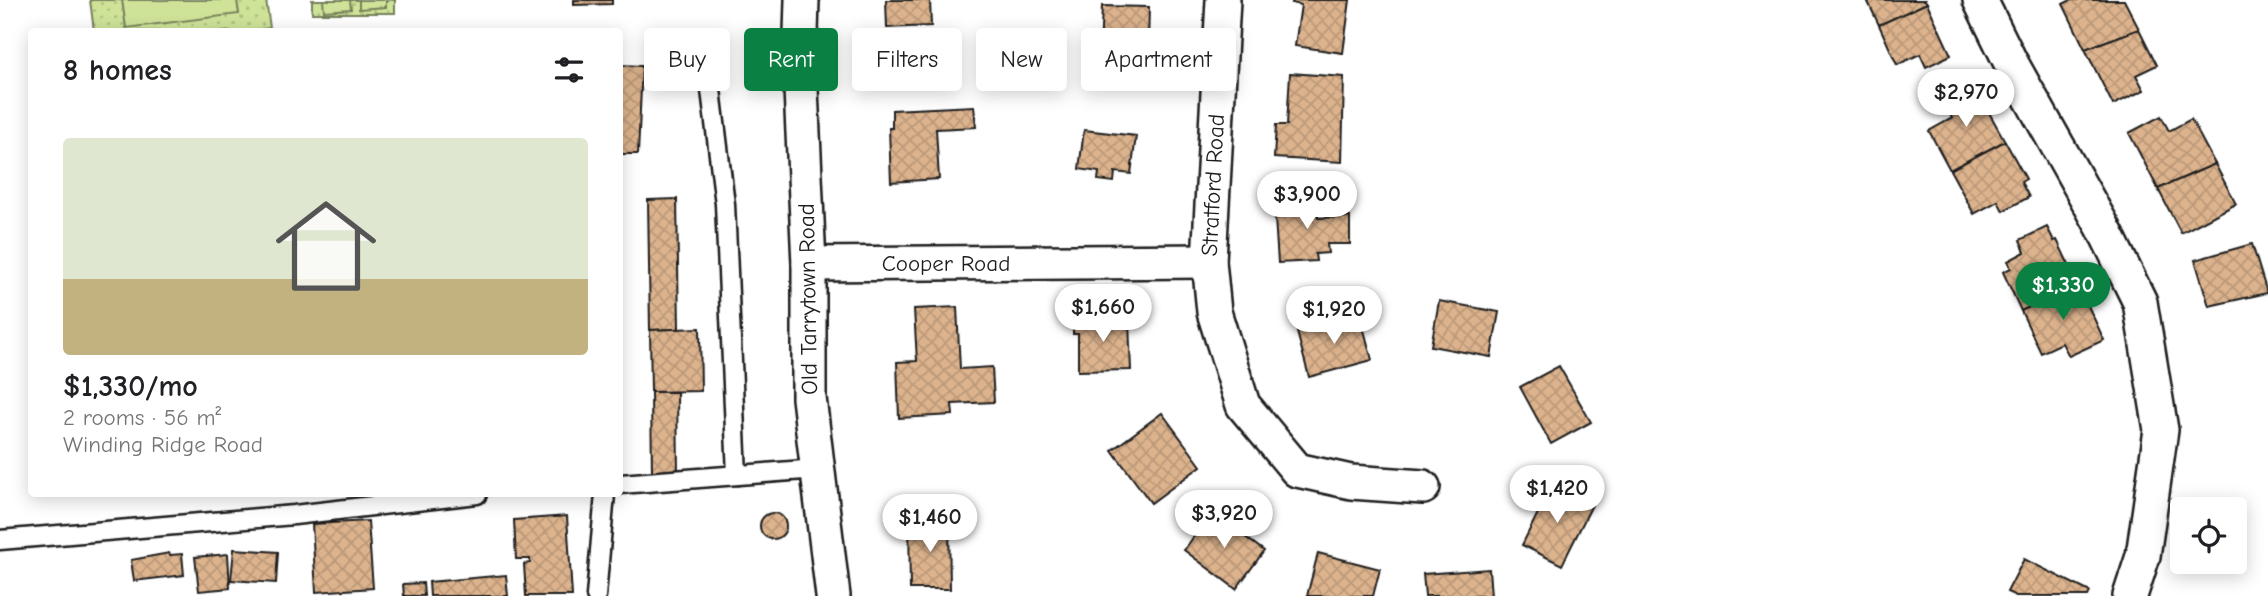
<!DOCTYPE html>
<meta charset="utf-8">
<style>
:root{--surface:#fff;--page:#f2f2f2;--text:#202124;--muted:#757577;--accent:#0b8043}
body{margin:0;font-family:"Comic Neue",sans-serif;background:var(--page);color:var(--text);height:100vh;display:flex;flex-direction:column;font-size:26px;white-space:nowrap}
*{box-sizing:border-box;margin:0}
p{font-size:23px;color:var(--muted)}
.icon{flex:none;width:38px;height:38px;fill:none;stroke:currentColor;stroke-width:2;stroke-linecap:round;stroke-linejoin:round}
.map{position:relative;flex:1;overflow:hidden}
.panel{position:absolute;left:28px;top:28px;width:595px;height:469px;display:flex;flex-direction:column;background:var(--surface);border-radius:7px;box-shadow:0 4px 18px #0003}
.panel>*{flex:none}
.banner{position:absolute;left:644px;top:28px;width:665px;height:63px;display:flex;gap:14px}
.tools{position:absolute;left:2170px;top:497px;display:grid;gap:14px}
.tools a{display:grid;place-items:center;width:77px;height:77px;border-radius:7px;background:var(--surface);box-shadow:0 4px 18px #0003;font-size:35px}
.price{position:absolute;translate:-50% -60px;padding:0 16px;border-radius:24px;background:#fff;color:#222;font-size:23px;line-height:46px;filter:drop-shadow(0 2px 4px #0008)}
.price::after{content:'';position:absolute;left:50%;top:42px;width:21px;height:16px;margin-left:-10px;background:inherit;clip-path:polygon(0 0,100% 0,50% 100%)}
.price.selected{background:var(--accent);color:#fff}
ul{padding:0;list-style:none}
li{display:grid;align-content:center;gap:14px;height:371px;padding:0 35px}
li span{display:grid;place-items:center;height:217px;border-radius:7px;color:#555}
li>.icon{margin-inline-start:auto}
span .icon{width:126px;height:126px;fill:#fffc;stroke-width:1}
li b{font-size:30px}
h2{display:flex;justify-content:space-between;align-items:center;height:84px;padding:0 35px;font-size:30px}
.tag{padding:0 24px;border-radius:7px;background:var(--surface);box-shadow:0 4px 18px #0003;font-size:24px;line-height:63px}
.tag.selected{background:var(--accent);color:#fff}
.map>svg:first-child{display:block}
.park{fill:url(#park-dots);stroke:#75805a;stroke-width:2}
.pitch{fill:#cee398;stroke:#75805a;stroke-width:2}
.building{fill:url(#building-cross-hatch);stroke:#1c1c1c;stroke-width:2}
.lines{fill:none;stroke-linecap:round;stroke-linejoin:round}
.service-casing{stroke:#1c1c1c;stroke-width:23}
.minor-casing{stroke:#1c1c1c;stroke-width:38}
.service{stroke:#fff;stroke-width:18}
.minor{stroke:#fff;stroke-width:33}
.labels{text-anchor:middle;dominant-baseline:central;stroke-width:7;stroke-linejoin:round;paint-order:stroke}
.street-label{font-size:23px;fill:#1c1c1c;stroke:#fff}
</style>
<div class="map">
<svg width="2268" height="596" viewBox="0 0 2268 596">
<defs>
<pattern id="park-dots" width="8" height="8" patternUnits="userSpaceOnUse" patternTransform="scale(1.75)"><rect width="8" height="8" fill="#cee398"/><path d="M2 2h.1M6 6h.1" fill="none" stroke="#b0c282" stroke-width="1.8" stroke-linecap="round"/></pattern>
<pattern id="building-cross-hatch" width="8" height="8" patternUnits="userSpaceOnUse" patternTransform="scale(1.75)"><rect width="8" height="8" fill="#dcb38d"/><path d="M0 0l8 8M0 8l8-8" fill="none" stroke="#bc9979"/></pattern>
</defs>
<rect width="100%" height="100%" fill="#fff"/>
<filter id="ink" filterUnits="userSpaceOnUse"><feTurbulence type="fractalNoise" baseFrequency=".0143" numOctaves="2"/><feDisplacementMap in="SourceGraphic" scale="14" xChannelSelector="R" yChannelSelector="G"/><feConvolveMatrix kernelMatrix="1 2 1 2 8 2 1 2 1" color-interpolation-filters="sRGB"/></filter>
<g filter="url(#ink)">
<!-- park -->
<g class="park">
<path d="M90 0H266L270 28 241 32 94 31Z"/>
<rect x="312" y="0" width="83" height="13"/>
</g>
<!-- pitch -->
<g class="pitch">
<path d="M122 0H237L239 14 126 28Z"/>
<path d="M323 0H350L351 9 324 11Z"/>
<path d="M359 0H386V7L359 9Z"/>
</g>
<!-- building -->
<g class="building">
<path d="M574 0H612V4L574 5Z"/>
<path d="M886 0H930L931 26 887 28Z"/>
<path d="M1293 0H1350L1343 53 1295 46 1301 5 1292 3Z"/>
<path d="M1867 0H1925L1927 3 1879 25Z"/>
<path d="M2071 0H2124L2139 29 2085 49 2063 4Z"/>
<path d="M1927 3 1951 55 1926 67 1920 54 1897 65 1879 25Z"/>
<path d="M1102 6 1149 7 1148 44H1156L1155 76 1099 74Z"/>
<path d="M2139 29 2157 65 2136 75 2144 90 2113 105 2085 49Z"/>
<path d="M620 65 642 66 638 154H620Z"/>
<path d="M1290 73 1344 77 1342 162 1274 158 1276 125H1287Z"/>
<path d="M1973 84 2005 141 1950 170 1929 131 1952 118 1943 101Z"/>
<path d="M974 106 976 127 936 129 939 179 891 182 889 128H892V110Z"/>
<path d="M2161 116 2169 131 2191 119 2215 164 2158 189 2129 133Z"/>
<path d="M1084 130 1136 136 1131 174 1115 172 1114 182 1098 180 1099 172 1079 169Z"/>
<path d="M2005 141 2026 179 2021 182 2029 197 2003 211 1998 201 1974 214 1950 170Z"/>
<path d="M2215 164 2236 204 2181 233 2158 189Z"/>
<path d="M677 199 679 329 650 330 648 200Z"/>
<path d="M1317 200 1318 218 1350 217V244H1327L1328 253 1315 254 1316 261 1278 263 1274 203Z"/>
<path d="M2047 227 2054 241 2057 240 2078 284 2021 311 2003 272 2011 268 2008 261 2025 252 2020 240Z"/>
<path d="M2252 244 2267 293 2209 306 2195 260Z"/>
<path d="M2078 284 2104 340 2069 356 2062 343 2041 353 2021 311Z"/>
<path d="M1439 301 1499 312 1491 357 1431 346Z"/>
<path d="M957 307 960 369 992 367 994 402 952 404 953 415 899 418 897 362 917 361 914 309Z"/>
<path d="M1360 315 1372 360 1309 377 1297 332Z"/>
<path d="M1115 317 1116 322H1129L1131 370 1078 371V334H1073V318Z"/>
<path d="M700 328 701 391 651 392 650 330Z"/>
<path d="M1559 366 1591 422 1551 444 1520 387Z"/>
<path d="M651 392H677L678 472H652Z"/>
<path d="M1162 413 1201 466 1151 503 1112 450Z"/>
<path d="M1552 485 1592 505 1562 565 1522 545Z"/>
<path d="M1212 512 1264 551 1236 589 1184 550Z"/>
<circle cx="773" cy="526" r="13"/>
<path d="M567 516 572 596H526L524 564 530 563V559H516L514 520Z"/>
<path d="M949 518 950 589H910L909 519Z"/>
<path d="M368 521 373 588 316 592 312 524Z"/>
<path d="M234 549 278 552 276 583 231 580Z"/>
<path d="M169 553 170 555 182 554 184 575 134 581 131 560Z"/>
<path d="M1318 553 1380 569 1373 596H1307Z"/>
<path d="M228 554 230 588 199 591 195 557Z"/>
<path d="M2024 559 2090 592 2088 596H2016L2007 592Z"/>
<path d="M1489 569 1491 596H1425L1423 574Z"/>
<path d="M506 575 508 596H430L429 582Z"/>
<path d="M423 583 424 596H404L403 584Z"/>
</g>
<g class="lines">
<defs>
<g id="service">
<path d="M705 41 725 204 737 475"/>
<path d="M620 484 818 469"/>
<path d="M0 540 294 515 477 494"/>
<path d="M596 596 605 494"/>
</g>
<g id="minor">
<path d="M802 0 800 67 809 264V398L833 596"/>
<path d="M1223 0 1209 261 1214 312 1243 405 1297 470 1351 482 1423 487"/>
<path d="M1980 0 2010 61 2103 227 2140 302 2161 430 2143 556 2130 596"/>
<path d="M809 264 1209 261"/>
</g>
</defs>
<!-- service casing -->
<use href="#service" class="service-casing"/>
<!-- minor casing -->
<use href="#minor" class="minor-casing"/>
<!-- service -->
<use href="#service" class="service"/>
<!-- minor -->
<use href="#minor" class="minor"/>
</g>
</g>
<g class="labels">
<!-- street labels -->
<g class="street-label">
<text transform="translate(1213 185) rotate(-87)">Stratford Road</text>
<text x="946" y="263">Cooper Road</text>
<text transform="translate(808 299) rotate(-91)">Old Tarrytown Road</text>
</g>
</g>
</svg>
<div class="tools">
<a><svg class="icon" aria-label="locate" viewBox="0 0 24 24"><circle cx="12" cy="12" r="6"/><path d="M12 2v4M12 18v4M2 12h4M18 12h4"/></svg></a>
</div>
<b class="price" style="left:1966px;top:129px">$2,970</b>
<b class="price" style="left:1307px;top:231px">$3,900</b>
<b class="price selected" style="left:2063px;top:322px">$1,330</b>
<b class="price" style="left:1103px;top:344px">$1,660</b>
<b class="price" style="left:1334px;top:346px">$1,920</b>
<b class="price" style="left:1557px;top:525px">$1,420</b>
<b class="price" style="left:1224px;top:550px">$3,920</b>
<b class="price" style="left:930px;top:554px">$1,460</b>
<div class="banner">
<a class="tag">Buy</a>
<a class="tag selected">Rent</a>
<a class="tag">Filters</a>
<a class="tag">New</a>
<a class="tag">Apartment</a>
</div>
<section class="panel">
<h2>8 homes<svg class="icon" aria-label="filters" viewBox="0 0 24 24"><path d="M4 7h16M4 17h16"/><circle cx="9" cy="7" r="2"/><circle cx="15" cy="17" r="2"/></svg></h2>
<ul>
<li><span style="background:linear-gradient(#dfe7d0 65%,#c2b280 0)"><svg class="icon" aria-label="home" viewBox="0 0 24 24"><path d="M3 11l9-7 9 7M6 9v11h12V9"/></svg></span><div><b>$1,330/mo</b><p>2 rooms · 56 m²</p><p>Winding Ridge Road</p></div></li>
</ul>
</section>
</div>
